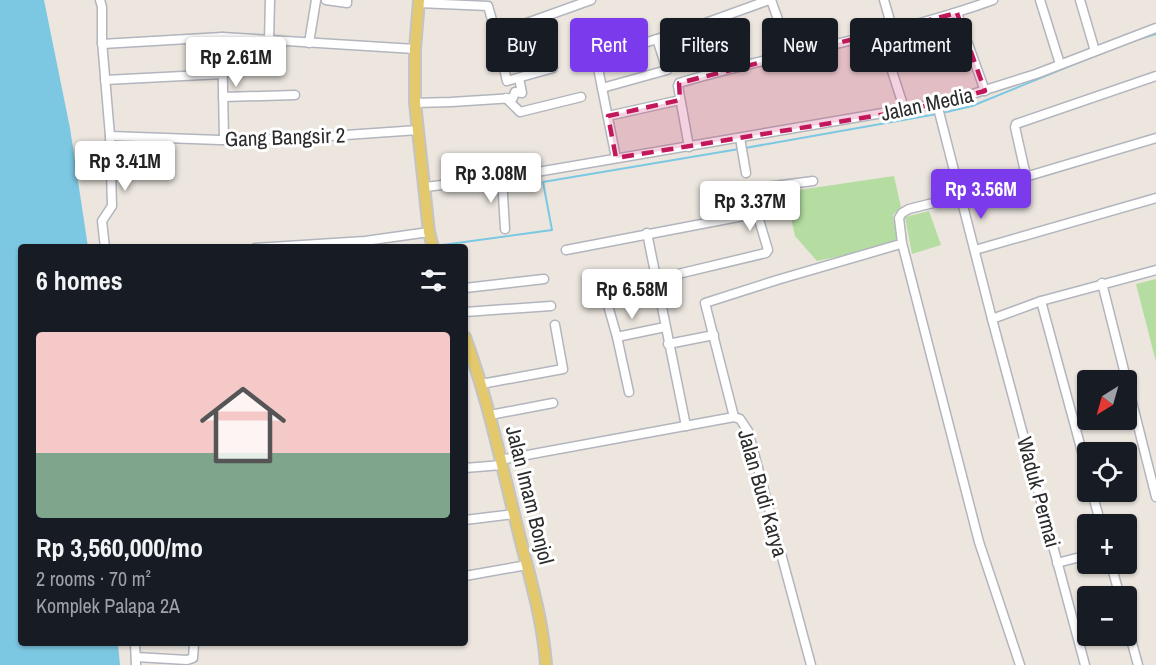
<!DOCTYPE html>
<meta charset="utf-8">
<style>
:root{--surface:#171b24;--page:#242831;--text:#f1f3f6;--muted:#9ea1a6;--accent:#7c3aed}
body{margin:0;font-family:"Archivo Narrow",sans-serif;background:var(--page);color:var(--text);height:100vh;display:flex;flex-direction:column;font-size:22px;white-space:nowrap}
*{box-sizing:border-box;margin:0}
p{font-size:20px;color:var(--muted)}
.icon{flex:none;width:33px;height:33px;fill:none;stroke:currentColor;stroke-width:2;stroke-linecap:round;stroke-linejoin:round}
.map{position:relative;flex:1;overflow:hidden}
.panel{position:absolute;left:18px;top:244px;width:450px;height:402px;display:flex;flex-direction:column;background:var(--surface);border-radius:6px;box-shadow:0 2px 4px #0004}
.panel>*{flex:none}
.banner{position:absolute;left:486px;top:18px;width:570px;height:54px;display:flex;gap:12px}
.needle{width:39px;rotate:217deg}
.buttons{position:absolute;left:1077px;top:370px;display:grid;gap:12px}
.buttons a{display:grid;place-items:center;width:60px;height:60px;border-radius:6px;background:var(--surface);box-shadow:0 2px 4px #0004;font-size:30px}
.price{position:absolute;translate:-50% -51px;padding:0 14px;border-radius:6px;background:#fff;color:#222;font-size:20px;line-height:39px;filter:drop-shadow(0 2px 3px #0008)}
.price::after{content:'';position:absolute;left:50%;top:36px;width:18px;height:14px;margin-left:-9px;background:inherit;clip-path:polygon(0 0,100% 0,50% 100%)}
.price.selected{background:var(--accent);color:#fff}
ul{padding:0;list-style:none}
li{display:grid;align-content:center;gap:12px;height:318px;padding:0 18px}
li span{display:grid;place-items:center;height:186px;border-radius:6px;color:#555}
li>.icon{margin-inline-start:auto}
span .icon{width:108px;height:108px;fill:#fffc;stroke-width:1}
li b{font-size:26px}
h2{display:flex;justify-content:space-between;align-items:center;height:72px;padding:0 18px;font-size:26px}
.chip{padding:0 21px;border-radius:6px;background:var(--surface);box-shadow:0 2px 4px #0004;font-size:21px;line-height:54px}
.chip.selected{background:var(--accent);color:#fff}
.map>svg:first-child{display:block}
.green{fill:#b5dda1}
.water{fill:#7cc8e3}
.lines{fill:none;stroke-linecap:round;stroke-linejoin:round}
.stream{stroke:#7cc8e3;stroke-width:2}
.minor-casing{stroke:#b2b5bd;stroke-width:11}
.major-casing{stroke:#c4c4c4;stroke-width:14}
.minor{stroke:#fff;stroke-width:8}
.major{stroke:#e3c86c;stroke-width:10}
.marked{fill:#c2185b;fill-opacity:0.2;stroke:#c2185b;stroke-width:4.5;stroke-dasharray:12 8;stroke-linejoin:round}
.labels{text-anchor:middle;dominant-baseline:central;stroke-width:6;stroke-linejoin:round;paint-order:stroke}
.street-label{font-size:21px;fill:#2b2b2b;stroke:#fff}
</style>
<div class="map">
<svg width="1156" height="665" viewBox="0 0 1156 665">
<rect width="100%" height="100%" fill="#ece6df"/>
<!-- green -->
<g class="green">
<path d="M894 176 901 207 893 215 898 244 817 261 795 236 785 192Z"/>
<path d="M929 211 941 245 912 254 905 217Z"/>
<path d="M1156 279V362L1136 284Z"/>
</g>
<!-- water -->
<path class="water" d="M0 0H44L70 128 88 247 21 248V644H118L120 665H0Z"/>
<g class="lines">
<!-- stream -->
<g class="stream">
<path d="M1130 42 1156 34"/>
<path d="M942 113 972 106 1119 46"/>
<path d="M745 148 937 114"/>
<path d="M435 246 552 230 543 182 739 149"/>
<path d="M420 248 429 246"/>
</g>
<defs>
<g id="minor">
<path d="M100 0 102 7V41L110 136 220 140 288 139 418 130"/>
<path d="M326 0 347 3V0"/>
<path d="M771 0 790 53"/>
<path d="M884 0 893 31"/>
<path d="M1040 0 1060 64"/>
<path d="M1080 0 1095 51"/>
<path d="M419 3 488 6 496 34 591 0"/>
<path d="M957 13 985 91"/>
<path d="M496 34 507 81 553 68"/>
<path d="M880 34 905 111"/>
<path d="M222 37 224 140"/>
<path d="M269 40 270 0"/>
<path d="M309 43 316 0"/>
<path d="M102 44 222 37 415 49"/>
<path d="M105 80 222 74"/>
<path d="M602 88 667 70 657 39"/>
<path d="M223 97 295 95"/>
<path d="M506 98 520 112 581 97"/>
<path d="M415 103 451 102 513 98 515 92 522 93 519 78"/>
<path d="M937 104 992 319 1041 301 1156 270"/>
<path d="M608 116 680 100"/>
<path d="M740 138 746 173"/>
<path d="M689 147 678 86 679 83C783 52 891 37 993 0"/>
<path d="M616 158 596 58 689 29 769 0"/>
<path d="M1026 176 1015 127 1016 124 1156 76"/>
<path d="M502 178 505 229"/>
<path d="M425 187 502 178 947 102 1036 74 1156 28"/>
<path d="M647 233 686 426"/>
<path d="M105 248 102 221 112 206 110 136"/>
<path d="M255 248 365 241 429 232"/>
<path d="M566 250 759 213"/>
<path d="M975 250 1156 198"/>
<path d="M657 279 766 253 768 250 752 196 754 190 758 188 813 181"/>
<path d="M1102 283 1156 497"/>
<path d="M465 288 544 279"/>
<path d="M1041 301 1088 474"/>
<path d="M607 302 617 337 665 327"/>
<path d="M465 312 551 306"/>
<path d="M992 319 1085 665"/>
<path d="M617 337 629 392"/>
<path d="M668 344 714 335"/>
<path d="M481 384 563 369 555 325"/>
<path d="M490 415 553 403"/>
<path d="M734 417 705 303 777 280 897 245"/>
<path d="M500 460 734 417 740 419 748 431 811 665"/>
<path d="M465 468 502 465"/>
<path d="M1092 492 1101 525"/>
<path d="M465 520 514 514"/>
<path d="M1057 563 1088 555"/>
<path d="M1111 564 1120 597"/>
<path d="M465 576 527 565"/>
<path d="M1126 621 1138 665"/>
<path d="M135 644 136 665"/>
<path d="M136 657 187 660 193 658 194 644"/>
<path d="M1020 665 979 542 902 243 899 218 902 213 909 209 961 196 1156 138"/>
</g>
<g id="major">
<path d="M419 0 415 49V103L429 232 433 248"/>
<path d="M465 337C488 399 501 463 517 526 528 572 543 618 546 665"/>
</g>
</defs>
<!-- minor casing -->
<use href="#minor" class="minor-casing"/>
<!-- major casing -->
<use href="#major" class="major-casing"/>
<!-- minor -->
<use href="#minor" class="minor"/>
<!-- major -->
<use href="#major" class="major"/>
</g>
<!-- marked area -->
<path class="marked" d="M957 13 985 91 905 111 616 158 608 116 680 100 679 83Z"/>
<g class="labels">
<!-- street labels -->
<g class="street-label">
<text transform="translate(927 104) rotate(-12)">Jalan Media</text>
<text transform="translate(285 137) rotate(-2)">Gang Bangsir 2</text>
<text transform="translate(1039 492) rotate(75)">Waduk Permai</text>
<text transform="translate(763 493) rotate(74)">Jalan Budi Karya</text>
<text transform="translate(530 495) rotate(76)">Jalan Imam Bonjol</text>
</g>
</g>
</svg>
<div class="buttons">
<a><svg class="needle" viewBox="-14 -14 28 28"><path d="M0-13l5 13h-10z" fill="#e53935"/><path d="M0 13l5-13h-10z" fill="#9ea1a6"/></svg></a>
<a><svg class="icon" aria-label="locate" viewBox="0 0 24 24"><circle cx="12" cy="12" r="6"/><path d="M12 2v4M12 18v4M2 12h4M18 12h4"/></svg></a>
<a>+</a>
<a>−</a>
</div>
<b class="price" style="left:236px;top:88px">Rp 2.61M</b>
<b class="price" style="left:125px;top:192px">Rp 3.41M</b>
<b class="price" style="left:491px;top:204px">Rp 3.08M</b>
<b class="price selected" style="left:981px;top:220px">Rp 3.56M</b>
<b class="price" style="left:750px;top:232px">Rp 3.37M</b>
<b class="price" style="left:632px;top:320px">Rp 6.58M</b>
<div class="banner">
<a class="chip">Buy</a>
<a class="chip selected">Rent</a>
<a class="chip">Filters</a>
<a class="chip">New</a>
<a class="chip">Apartment</a>
</div>
<section class="panel">
<h2>6 homes<svg class="icon" aria-label="filters" viewBox="0 0 24 24"><path d="M4 7h16M4 17h16"/><circle cx="9" cy="7" r="2"/><circle cx="15" cy="17" r="2"/></svg></h2>
<ul>
<li><span style="background:linear-gradient(#f6c9c9 65%,#7fa58c 0)"><svg class="icon" aria-label="home" viewBox="0 0 24 24"><path d="M3 11l9-7 9 7M6 9v11h12V9"/></svg></span><div><b>Rp 3,560,000/mo</b><p>2 rooms · 70 m²</p><p>Komplek Palapa 2A</p></div></li>
</ul>
</section>
</div>
